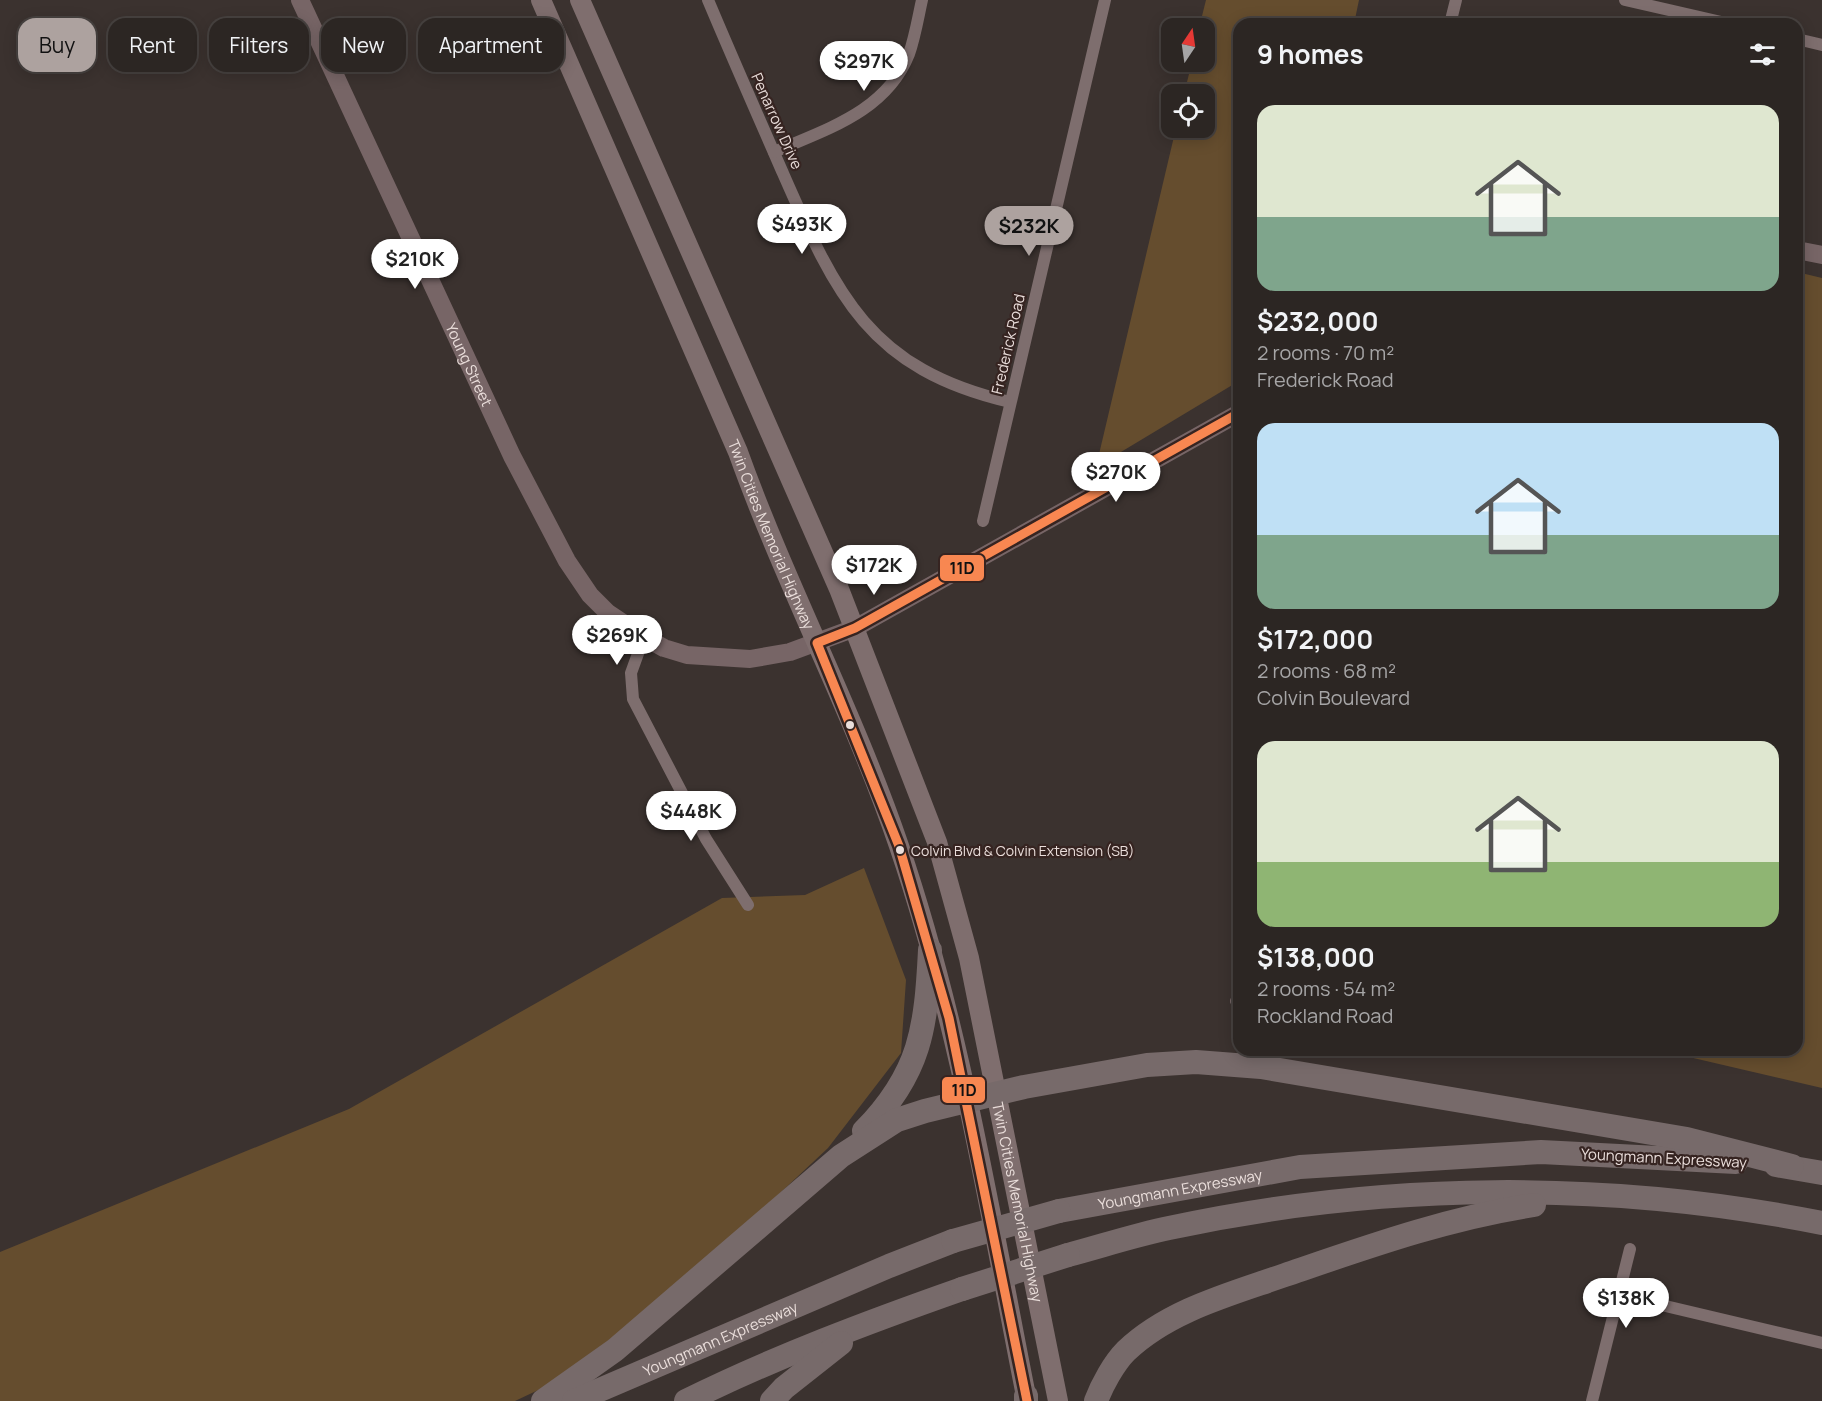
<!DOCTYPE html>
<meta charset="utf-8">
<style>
:root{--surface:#2c2623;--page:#342e2b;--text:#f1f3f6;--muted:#a6a5a6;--line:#484341;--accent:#ada29f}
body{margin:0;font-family:Manrope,sans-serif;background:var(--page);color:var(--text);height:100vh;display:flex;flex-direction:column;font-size:22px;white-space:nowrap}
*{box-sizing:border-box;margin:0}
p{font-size:20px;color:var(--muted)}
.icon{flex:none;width:33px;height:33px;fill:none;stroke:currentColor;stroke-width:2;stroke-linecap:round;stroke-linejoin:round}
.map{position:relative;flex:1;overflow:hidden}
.panel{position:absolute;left:1233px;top:18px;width:570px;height:1038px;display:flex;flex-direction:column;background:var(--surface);border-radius:18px;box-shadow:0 3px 15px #0003,0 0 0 2px var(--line)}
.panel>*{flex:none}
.top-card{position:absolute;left:18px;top:18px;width:570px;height:54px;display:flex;gap:12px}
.needle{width:39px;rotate:13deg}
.fabs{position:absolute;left:1161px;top:18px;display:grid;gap:12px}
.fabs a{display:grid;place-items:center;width:54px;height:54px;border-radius:12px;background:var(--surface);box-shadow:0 3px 15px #0003,0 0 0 2px var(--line);font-size:30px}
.price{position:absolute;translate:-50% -51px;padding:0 14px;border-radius:21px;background:#fff;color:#222;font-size:20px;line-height:39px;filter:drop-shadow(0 2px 3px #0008)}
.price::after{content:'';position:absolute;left:50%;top:36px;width:18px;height:14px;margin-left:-9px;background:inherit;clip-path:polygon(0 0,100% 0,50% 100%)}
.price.selected{background:var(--accent);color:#111}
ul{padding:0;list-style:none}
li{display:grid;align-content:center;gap:12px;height:318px;padding:0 24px}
li span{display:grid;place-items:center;height:186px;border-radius:18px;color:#555}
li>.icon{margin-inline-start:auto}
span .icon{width:108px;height:108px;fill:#fffc;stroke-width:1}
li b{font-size:26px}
h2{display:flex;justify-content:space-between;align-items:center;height:72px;padding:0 24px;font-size:26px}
.pill{padding:0 21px;border-radius:18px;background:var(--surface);box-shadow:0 3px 15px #0003,0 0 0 2px var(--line);font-size:21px;line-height:54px}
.pill.selected{background:var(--accent);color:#111}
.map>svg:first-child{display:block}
.green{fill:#654d2e}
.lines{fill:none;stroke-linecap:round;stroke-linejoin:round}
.street{stroke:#7e6e6e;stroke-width:12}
.secondary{stroke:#776566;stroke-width:18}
.primary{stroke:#7f6e6e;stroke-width:20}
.highway{stroke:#776a6a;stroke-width:24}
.highway-bridge{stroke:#776a6a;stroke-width:24}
.bus-1-casing{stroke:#362421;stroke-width:14}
.bus-1{stroke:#f88751;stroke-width:9}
.bus-dot{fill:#eadedb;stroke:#362421;stroke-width:2}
.labels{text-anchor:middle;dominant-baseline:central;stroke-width:4.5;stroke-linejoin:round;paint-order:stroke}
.bus-label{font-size:14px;fill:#eadedb;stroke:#362421;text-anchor:start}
.street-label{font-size:15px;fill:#eadedb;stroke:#362421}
.line-badge{stroke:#362421;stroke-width:2}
.pale-badge-label{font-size:16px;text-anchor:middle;font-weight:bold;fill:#111}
</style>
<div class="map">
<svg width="1822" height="1401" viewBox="0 0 1822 1401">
<rect width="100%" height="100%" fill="#3b322f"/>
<!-- green -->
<g class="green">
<path d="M1206 0H1359L1354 24H1239V381L1096 467 1176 128H1204V94H1184L1192 62H1204V28H1199Z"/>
<path d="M1797 272 1822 278V1088L1659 1050H1797Z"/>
<path d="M864 868 906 980 901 1053 828 1148 763 1209 641 1316 551 1384 515 1401H0V1252L349 1109 722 898 805 895Z"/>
</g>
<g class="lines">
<!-- street -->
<g class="street">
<path d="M708 0C732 57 757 114 782 171 836 294 868 369 1010 402"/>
<path d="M1625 0 1730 24"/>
<path d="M1450 24 1456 0"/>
<path d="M1797 39 1822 45"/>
<path d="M774 152C826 129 886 112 909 54 915 37 918 18 922 0"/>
<path d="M983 521 1105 0"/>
<path d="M644 637 631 673 633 699 706 839 748 905"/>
<path d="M1236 1001 1239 996"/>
<path d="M1619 1295 1822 1343"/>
<path d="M1592 1401 1630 1249"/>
</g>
<!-- secondary -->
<g class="secondary">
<path id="s1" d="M300 0 512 456 567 561 590 595 608 613 644 637 664 648 687 655 750 659 790 652 855 628 1239 413"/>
<path d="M1797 250 1822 255"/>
</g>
<!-- primary -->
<g class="primary">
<path id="s2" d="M541 0 738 452C786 586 853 711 899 846 960 1025 990 1215 1027 1401"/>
<path id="s3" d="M580 0 839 589 937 842 969 958 1058 1401"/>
</g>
<!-- highway -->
<g class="highway">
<path d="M864 1131C921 1073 926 1028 930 950"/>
<path d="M1776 1165 1822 1173"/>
<path id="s4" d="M1059 1211 1300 1167 1541 1152 1736 1162"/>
<path d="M1068 1255C1102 1246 1135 1235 1169 1228 1382 1182 1608 1180 1822 1223"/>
<path d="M543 1401 615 1350 841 1156 897 1120 925 1111 1024 1087 1147 1065 1196 1062 1261 1067 1687 1139 1792 1166"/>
<path id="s5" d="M574 1401 889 1266 953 1241"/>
<path d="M686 1401C775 1357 868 1322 962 1289"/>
<path d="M772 1401 784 1388 841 1343"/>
<path d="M1026 1401V1396"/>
<path d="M1096 1401C1102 1385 1114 1363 1126 1351 1169 1310 1231 1294 1285 1275 1367 1247 1448 1218 1534 1205"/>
</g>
<!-- highway-bridge -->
<g class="highway-bridge">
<path d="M953 1241 1059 1211"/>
<path d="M962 1289 1068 1255"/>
</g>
<defs>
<path id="bus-1" d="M1027 1401 949 1018 899 846 817 643 855 628 1239 413"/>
</defs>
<!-- bus-1 casing -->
<use href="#bus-1" class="bus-1-casing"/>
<!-- bus-1 -->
<use href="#bus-1" class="bus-1"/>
</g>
<!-- markers -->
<g class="bus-dot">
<circle cx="850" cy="725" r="5"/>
<circle cx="900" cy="850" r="5"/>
</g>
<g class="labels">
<!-- bus labels -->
<g class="bus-label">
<text x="911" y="850">Colvin Blvd &amp; Colvin Extension (SB)</text>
</g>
<!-- street labels -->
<g class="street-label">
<text transform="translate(777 121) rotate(66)">Penarrow Drive</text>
<text transform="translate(1008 344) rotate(-77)">Frederick Road</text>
<text stroke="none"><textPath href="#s1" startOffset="402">Young Street</textPath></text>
<text stroke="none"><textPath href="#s2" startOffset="582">Twin Cities Memorial Highway</textPath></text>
<text transform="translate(1664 1158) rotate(3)">Youngmann Expressway</text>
<text stroke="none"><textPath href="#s4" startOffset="123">Youngmann Expressway</textPath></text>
<text stroke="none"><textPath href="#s3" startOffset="1284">Twin Cities Memorial Highway</textPath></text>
<text stroke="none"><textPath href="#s5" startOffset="159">Youngmann Expressway</textPath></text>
</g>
</g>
<g class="line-badge">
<rect x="939" y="554" width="46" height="28" rx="6" fill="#f88751"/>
<rect x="941" y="1076" width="45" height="28" rx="6" fill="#f88751"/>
</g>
<g class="pale-badge-label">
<text x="962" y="574">11D</text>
<text x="964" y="1096">11D</text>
</g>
</svg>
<div class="fabs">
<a><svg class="needle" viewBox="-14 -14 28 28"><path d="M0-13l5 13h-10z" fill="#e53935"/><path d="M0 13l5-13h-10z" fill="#a6a5a6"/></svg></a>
<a><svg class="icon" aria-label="locate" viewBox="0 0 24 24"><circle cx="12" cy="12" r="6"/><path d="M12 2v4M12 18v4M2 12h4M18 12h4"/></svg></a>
</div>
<b class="price" style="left:864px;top:92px">$297K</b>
<b class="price" style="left:802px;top:255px">$493K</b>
<b class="price selected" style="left:1029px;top:257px">$232K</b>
<b class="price" style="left:415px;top:290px">$210K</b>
<b class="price" style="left:1116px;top:503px">$270K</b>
<b class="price" style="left:874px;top:596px">$172K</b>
<b class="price" style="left:617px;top:666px">$269K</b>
<b class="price" style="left:691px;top:842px">$448K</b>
<b class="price" style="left:1626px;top:1329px">$138K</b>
<div class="top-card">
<a class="pill selected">Buy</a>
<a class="pill">Rent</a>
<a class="pill">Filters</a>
<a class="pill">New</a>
<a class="pill">Apartment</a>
</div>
<section class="panel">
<h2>9 homes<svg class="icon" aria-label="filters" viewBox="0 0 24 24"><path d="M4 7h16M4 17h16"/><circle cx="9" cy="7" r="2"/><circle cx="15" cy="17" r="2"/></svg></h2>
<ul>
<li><span style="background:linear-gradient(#dfe7d0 60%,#7fa58c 0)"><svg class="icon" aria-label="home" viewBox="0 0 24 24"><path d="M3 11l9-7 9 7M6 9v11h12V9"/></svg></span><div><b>$232,000</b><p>2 rooms · 70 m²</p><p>Frederick Road</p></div></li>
<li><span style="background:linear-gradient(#bfe0f5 60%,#7fa58c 0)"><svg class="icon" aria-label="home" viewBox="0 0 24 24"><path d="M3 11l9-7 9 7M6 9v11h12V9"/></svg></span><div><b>$172,000</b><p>2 rooms · 68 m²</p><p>Colvin Boulevard</p></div></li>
<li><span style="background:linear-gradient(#dfe7d0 65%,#8fb573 0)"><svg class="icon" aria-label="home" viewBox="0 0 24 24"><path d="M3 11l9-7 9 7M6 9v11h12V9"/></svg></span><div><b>$138,000</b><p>2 rooms · 54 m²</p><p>Rockland Road</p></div></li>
</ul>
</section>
</div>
